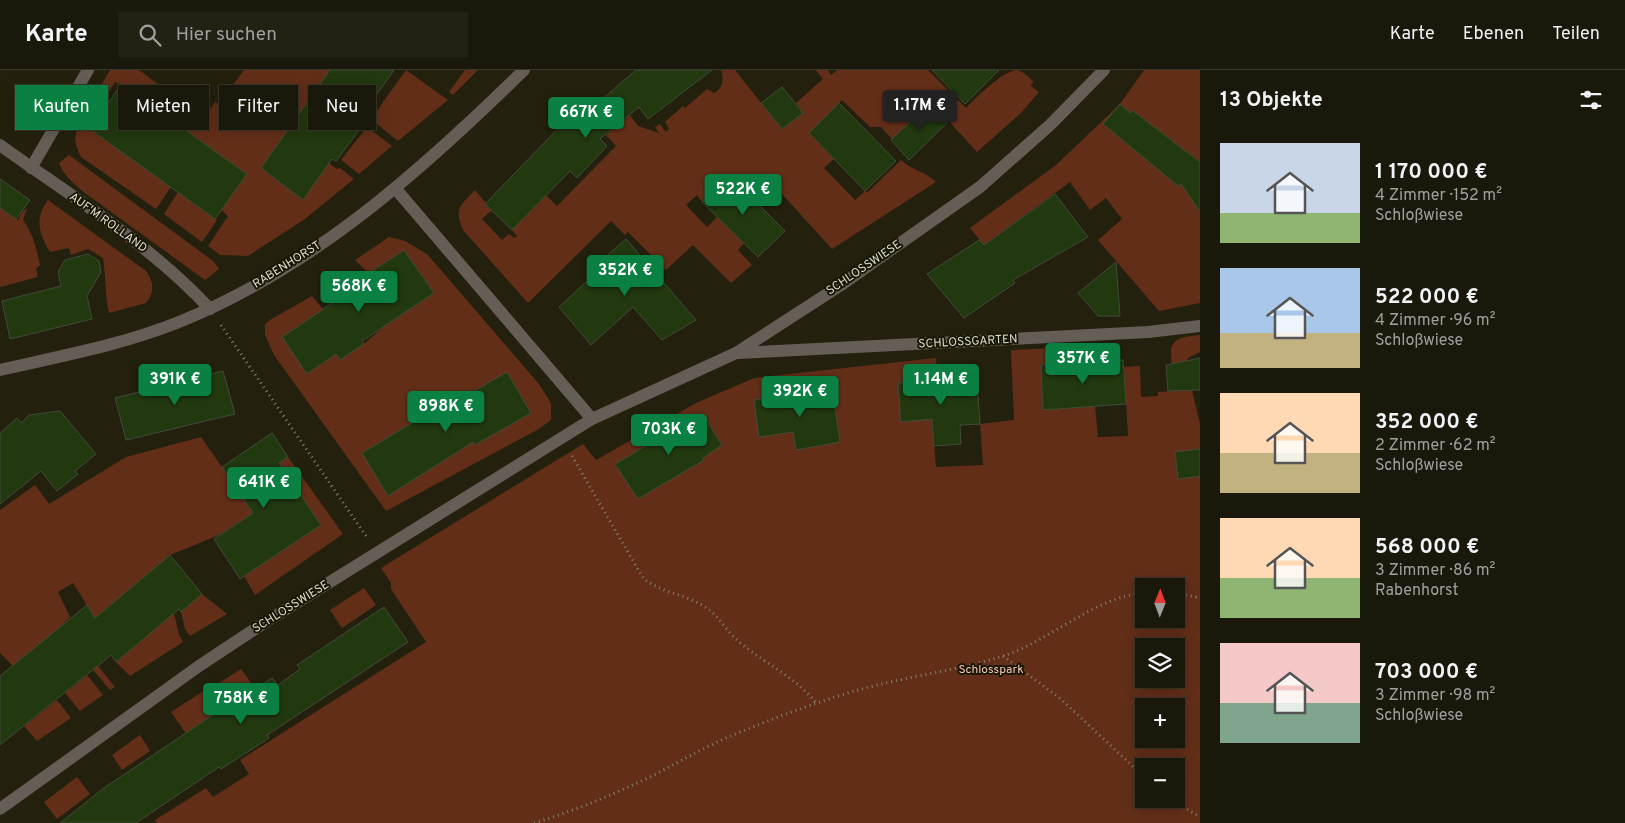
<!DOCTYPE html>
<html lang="de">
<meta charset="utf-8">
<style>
:root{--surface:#1a180a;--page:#232113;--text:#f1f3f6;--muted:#9fa09c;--line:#38372b;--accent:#0b8043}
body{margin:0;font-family:Overpass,sans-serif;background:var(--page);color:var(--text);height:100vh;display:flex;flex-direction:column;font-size:19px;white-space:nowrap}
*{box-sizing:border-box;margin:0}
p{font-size:16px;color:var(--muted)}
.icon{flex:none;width:28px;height:28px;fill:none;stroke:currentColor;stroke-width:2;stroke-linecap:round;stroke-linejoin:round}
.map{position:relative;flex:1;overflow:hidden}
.panel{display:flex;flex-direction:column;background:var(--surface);width:425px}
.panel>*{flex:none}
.guide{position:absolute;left:15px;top:15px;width:475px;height:45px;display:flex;gap:10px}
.needle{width:32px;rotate:1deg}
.tools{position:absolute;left:1135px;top:508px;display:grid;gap:10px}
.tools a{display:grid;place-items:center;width:50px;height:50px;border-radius:0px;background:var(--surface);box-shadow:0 2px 12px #0003,0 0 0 1px var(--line);font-size:25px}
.price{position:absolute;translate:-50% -42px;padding:0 11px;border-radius:5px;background:var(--accent);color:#fff;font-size:16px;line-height:32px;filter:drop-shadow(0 1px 2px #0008)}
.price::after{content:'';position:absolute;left:50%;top:30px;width:15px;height:11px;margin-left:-8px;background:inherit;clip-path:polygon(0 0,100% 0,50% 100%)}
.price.selected{background:#222;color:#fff}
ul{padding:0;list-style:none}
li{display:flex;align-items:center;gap:15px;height:125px;padding:0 20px}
li span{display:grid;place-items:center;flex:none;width:140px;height:100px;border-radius:0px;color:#555}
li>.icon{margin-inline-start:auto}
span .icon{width:60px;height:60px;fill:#fffc;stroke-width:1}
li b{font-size:21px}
h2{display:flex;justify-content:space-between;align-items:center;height:60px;padding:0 20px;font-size:21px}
.chip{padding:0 18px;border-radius:0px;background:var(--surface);box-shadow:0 2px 12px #0003,0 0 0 1px var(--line);font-size:18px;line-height:45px}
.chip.selected{background:var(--accent);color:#fff}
header{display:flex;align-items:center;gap:30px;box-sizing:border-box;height:70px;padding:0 25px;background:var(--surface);border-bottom:1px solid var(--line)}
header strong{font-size:24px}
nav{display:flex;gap:28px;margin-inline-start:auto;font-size:18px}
.search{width:350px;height:45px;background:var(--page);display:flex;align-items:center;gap:12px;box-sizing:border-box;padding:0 18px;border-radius:0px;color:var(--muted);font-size:19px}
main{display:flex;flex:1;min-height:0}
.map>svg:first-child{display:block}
.green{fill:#622e18;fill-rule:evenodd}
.building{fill:#22380f;stroke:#414b3a}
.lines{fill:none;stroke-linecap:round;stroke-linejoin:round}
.path{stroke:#838172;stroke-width:3;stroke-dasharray:1 4;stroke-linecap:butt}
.minor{stroke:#655e57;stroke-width:12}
.labels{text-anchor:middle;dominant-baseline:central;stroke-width:4;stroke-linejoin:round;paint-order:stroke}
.street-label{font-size:12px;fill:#dddcd0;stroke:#191705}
.park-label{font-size:12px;fill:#f7c8b6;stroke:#191705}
</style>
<header>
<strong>Karte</strong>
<div class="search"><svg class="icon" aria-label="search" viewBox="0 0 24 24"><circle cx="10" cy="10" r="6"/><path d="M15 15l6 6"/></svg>Hier suchen</div>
<nav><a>Karte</a><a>Ebenen</a><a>Teilen</a></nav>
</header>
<main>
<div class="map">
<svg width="1200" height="753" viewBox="0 0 1200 753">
<rect width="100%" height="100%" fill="#23200d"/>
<!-- green -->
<g class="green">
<path d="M110 0H139L204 48 215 32 219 34 244 0H330L261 98 303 130 329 93 337 99 340 98 354 109 305 149 248 186 220 185 208 176 228 146 221 140 246 104 121 14 115 12 108 23 98 31 93 29Z"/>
<path d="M406 0 448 30 398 71 371 49Z"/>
<path d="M465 0H478L453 25 449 22Z"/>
<path d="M721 0H735L782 59 803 43 796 33 823 9 816 0H828L831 5 837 0H928L966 38C976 28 1003 0 1018 0 1023 2 1030 8 1034 12L1030 15 1039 22 1021 43 977 82 934 35 892 69 881 57H870L842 30 809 63 834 89 824 98 855 130 865 121 868 122 901 90C913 101 927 102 936 112L832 179 782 124 756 122 752 127 729 105 702 132 697 125 686 135 707 157 717 147 744 173 738 180 752 195 731 213 693 175 666 200 628 162 625 165 611 151 528 233 463 160C454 138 460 136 475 120L492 140 482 149 502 170 509 164 514 168 517 166 512 160 546 125 557 136 616 76 606 65 630 45 638 56 659 63 655 57 660 54 666 62 669 59 665 52 683 36 685 38 707 19 714 23C723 19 724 9 721 0Z"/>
<path d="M1144 0H1200V233L1159 241 1098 170 1122 149 1106 128 1090 140 1070 112 984 175 970 158 1056 95 1120 34Z"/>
<path d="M88 39 90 48 95 53 91 59 171 117 156 139 81 87C70 65 77 59 88 39Z"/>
<path d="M367 57 392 76 359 104 341 90Z"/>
<path d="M69 85 213 191 219 199 205 210 85 123C74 114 64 106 59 93Z"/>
<path d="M178 122 217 150 202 172 164 144Z"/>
<path d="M48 130 146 201C154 212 155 222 146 233L109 243C105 225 106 207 103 188L88 179 71 185 69 178 50 182C39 163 34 149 48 130Z"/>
<path d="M0 138 18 150 22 142 27 138 23 150C34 165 36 178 40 195L36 199 38 207 0 217Z"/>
<path d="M389 167 405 171 427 184 539 314 551 333V350L539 359 386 441 274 285 265 265V254L270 250 312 226 323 239 335 231 364 274 383 257 354 213 368 203 355 190Z"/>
<path d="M1200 265V282L1188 288 1186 295 1200 354V753H157L155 750 206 718 213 727 249 704 240 690 426 572 391 519V513L381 498 583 374 596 390 696 333 754 308 936 288 937 306 929 311 898 313 901 351 932 349 936 397 983 395 980 354 1014 350 1011 280 1079 277V287L1074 293 1041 295 1043 340 1095 336 1098 367 1128 366 1124 297 1140 296 1141 327 1158 326V322L1172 321 1171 278C1177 265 1187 267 1200 265ZM1144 516H1176V549H1144ZM1144 576H1176V609H1144ZM1144 636H1176V669H1144ZM1144 696H1176V729H1144Z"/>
<path d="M201 367 238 420 288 387 343 464 255 525 244 506 320 455 294 417 219 465 170 485 91 552 85 532 73 513 58 522 70 547 64 553 115 617 110 620 58 558 40 580 13 596 0 583V440L35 415 49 434 126 387Z"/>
<path d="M364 518 376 535 342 558 330 540Z"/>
<path d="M202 524 227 544 190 566 185 559 181 542Z"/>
<path d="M174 543 179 565 183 572 130 606 116 592Z"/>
<path d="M241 599 254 617 229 635 216 615Z"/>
<path d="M87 605 103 625 80 641 65 623Z"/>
<path d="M205 620 219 641 196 678 171 642Z"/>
<path d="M57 630 71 648 37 671 24 656Z"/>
<path d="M140 665 150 681 122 700 112 685Z"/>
<path d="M77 707 90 724 57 749 44 732Z"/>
</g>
<!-- building -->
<g class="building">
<path d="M330 0H394L370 34 375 39 336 91 332 89 303 130 261 98Z"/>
<path d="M636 0H712L648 49 639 37 600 69 607 76 577 108 570 101 512 160 485 134 573 43 579 49Z"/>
<path d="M932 0H999L965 34Z"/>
<path d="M121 14 247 104 215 149 91 60Z"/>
<path d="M782 17 803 43 782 59 761 33Z"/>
<path d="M839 33 896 91 865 121 809 63Z"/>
<path d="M1120 34 1130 43 1132 40 1200 92V142L1181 114 1178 116 1103 54Z"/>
<path d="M933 35 949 51 909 90 891 70 912 50 914 53Z"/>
<path d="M729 105 785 161 758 187 702 132Z"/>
<path d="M0 109 30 130 16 149 0 138Z"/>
<path d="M1055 124 1088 167 1013 210 1015 213 964 248 927 204 979 170 984 175Z"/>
<path d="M626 169 696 250 662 270 633 237 591 275 559 237 600 199 596 195Z"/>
<path d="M404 180 434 223 362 271 364 274 340 290 336 284 307 304 282 267 356 217 354 213Z"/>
<path d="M88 184 99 191 101 202 87 226 92 249 10 269 2 231 61 216 58 202 65 190Z"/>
<path d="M1116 192 1120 246H1098L1078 223Z"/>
<path d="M1200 288V320L1168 321 1166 295Z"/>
<path d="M1123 290 1126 334 1043 340 1041 295Z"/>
<path d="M223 301 235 344 126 370 115 328Z"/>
<path d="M507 302 531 343 475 375 473 372 388 426 362 383 420 348 422 351Z"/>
<path d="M977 308 980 354 960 355 961 374 934 376 932 349 901 352 898 313Z"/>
<path d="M832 318 840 372 796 380 793 362 759 367 754 330Z"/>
<path d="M60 341 96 384 75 401 78 404 57 421 41 401 0 434V363L17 348 21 353 29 345Z"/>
<path d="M702 343 722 375 703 388 704 390 638 429 615 394Z"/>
<path d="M272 363 288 387 279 393 321 455 240 509 214 469 253 443 222 397Z"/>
<path d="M1200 379V406L1178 409 1175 382Z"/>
<path d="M170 485 202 524 181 542 179 539 116 592 111 585 0 675V606L87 535 95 548Z"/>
<path d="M384 537 408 572 267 665 269 668 221 699 219 697 136 753H60L104 718 241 626 242 628 272 608 278 615 300 599 297 595Z"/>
</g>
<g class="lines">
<!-- path -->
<g class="path">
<path d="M221 255 366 466"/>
<path d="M572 386 643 508C659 522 684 524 702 535 717 543 724 558 737 570 763 593 794 605 817 634"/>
<path d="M1176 523 1200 528"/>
<path d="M1003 586 1061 629 1144 707"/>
<path d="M1170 729 1200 747"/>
<path d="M534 753C574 741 612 725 650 707 683 690 713 672 748 659 790 642 833 626 877 615 919 605 962 599 1003 586 1050 571 1094 527 1144 523"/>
</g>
<!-- minor -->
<g class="minor">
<path d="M0 75C71 126 151 175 210 239"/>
<path d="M31 98 88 0"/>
<path d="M395 118 592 349"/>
<path d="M738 283 1148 262 1200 256"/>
<path d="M0 300C60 286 122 275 179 252 313 198 422 100 524 0"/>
<path d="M0 739 199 596 264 553 592 349 736 283 841 215 980 117 1050 55 1104 0"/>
</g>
</g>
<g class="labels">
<!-- street labels -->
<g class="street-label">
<text transform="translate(108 153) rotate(36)">AUF'M ROLLAND</text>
<text transform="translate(287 195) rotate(-32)">RABENHORST</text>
<text transform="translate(864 198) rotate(-34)">SCHLOSSWIESE</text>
<text transform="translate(968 272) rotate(-3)">SCHLOSSGARTEN</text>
<text transform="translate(291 537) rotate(-32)">SCHLOSSWIESE</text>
</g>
<!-- park labels -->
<g class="park-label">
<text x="991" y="600">Schlosspark</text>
</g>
</g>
</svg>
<div class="tools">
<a><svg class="needle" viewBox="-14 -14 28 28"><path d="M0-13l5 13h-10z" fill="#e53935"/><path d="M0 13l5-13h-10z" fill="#9fa09c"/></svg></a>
<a><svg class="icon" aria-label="layers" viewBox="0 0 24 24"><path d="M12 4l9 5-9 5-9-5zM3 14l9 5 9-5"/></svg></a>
<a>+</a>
<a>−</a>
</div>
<b class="price selected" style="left:920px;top:62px">1.17M €</b>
<b class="price" style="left:586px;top:69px">667K €</b>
<b class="price" style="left:743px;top:146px">522K €</b>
<b class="price" style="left:625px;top:227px">352K €</b>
<b class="price" style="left:359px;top:243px">568K €</b>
<b class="price" style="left:1083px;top:315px">357K €</b>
<b class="price" style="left:175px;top:336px">391K €</b>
<b class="price" style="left:941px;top:336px">1.14M €</b>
<b class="price" style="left:800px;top:348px">392K €</b>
<b class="price" style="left:446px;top:363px">898K €</b>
<b class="price" style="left:669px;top:386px">703K €</b>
<b class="price" style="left:264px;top:439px">641K €</b>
<b class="price" style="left:241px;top:655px">758K €</b>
<div class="guide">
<a class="chip selected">Kaufen</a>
<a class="chip">Mieten</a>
<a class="chip">Filter</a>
<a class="chip">Neu</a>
</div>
</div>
<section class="panel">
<h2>13 Objekte<svg class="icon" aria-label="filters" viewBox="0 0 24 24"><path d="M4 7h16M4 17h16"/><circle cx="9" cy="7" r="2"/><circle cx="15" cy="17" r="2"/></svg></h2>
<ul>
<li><span style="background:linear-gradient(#c9d6e8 70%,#8fb573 0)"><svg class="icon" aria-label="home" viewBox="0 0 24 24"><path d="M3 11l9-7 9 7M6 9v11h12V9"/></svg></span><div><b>1 170 000 €</b><p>4 Zimmer · 152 m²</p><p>Schloßwiese</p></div></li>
<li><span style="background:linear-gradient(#a9c7e8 65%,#c2b280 0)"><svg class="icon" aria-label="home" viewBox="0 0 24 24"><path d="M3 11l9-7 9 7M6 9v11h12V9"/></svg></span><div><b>522 000 €</b><p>4 Zimmer · 96 m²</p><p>Schloßwiese</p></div></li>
<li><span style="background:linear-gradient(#ffd9b3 60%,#c2b280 0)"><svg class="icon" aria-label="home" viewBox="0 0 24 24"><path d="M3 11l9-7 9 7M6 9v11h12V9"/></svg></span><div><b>352 000 €</b><p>2 Zimmer · 62 m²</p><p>Schloßwiese</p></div></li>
<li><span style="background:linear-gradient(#ffd9b3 60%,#8fb573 0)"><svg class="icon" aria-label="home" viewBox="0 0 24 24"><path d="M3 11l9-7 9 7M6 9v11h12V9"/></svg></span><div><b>568 000 €</b><p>3 Zimmer · 86 m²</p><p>Rabenhorst</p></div></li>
<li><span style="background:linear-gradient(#f6c9c9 60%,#7fa58c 0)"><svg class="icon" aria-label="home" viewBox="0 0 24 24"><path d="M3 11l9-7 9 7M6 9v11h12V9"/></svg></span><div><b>703 000 €</b><p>3 Zimmer · 98 m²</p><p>Schloßwiese</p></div></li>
</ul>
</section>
</main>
